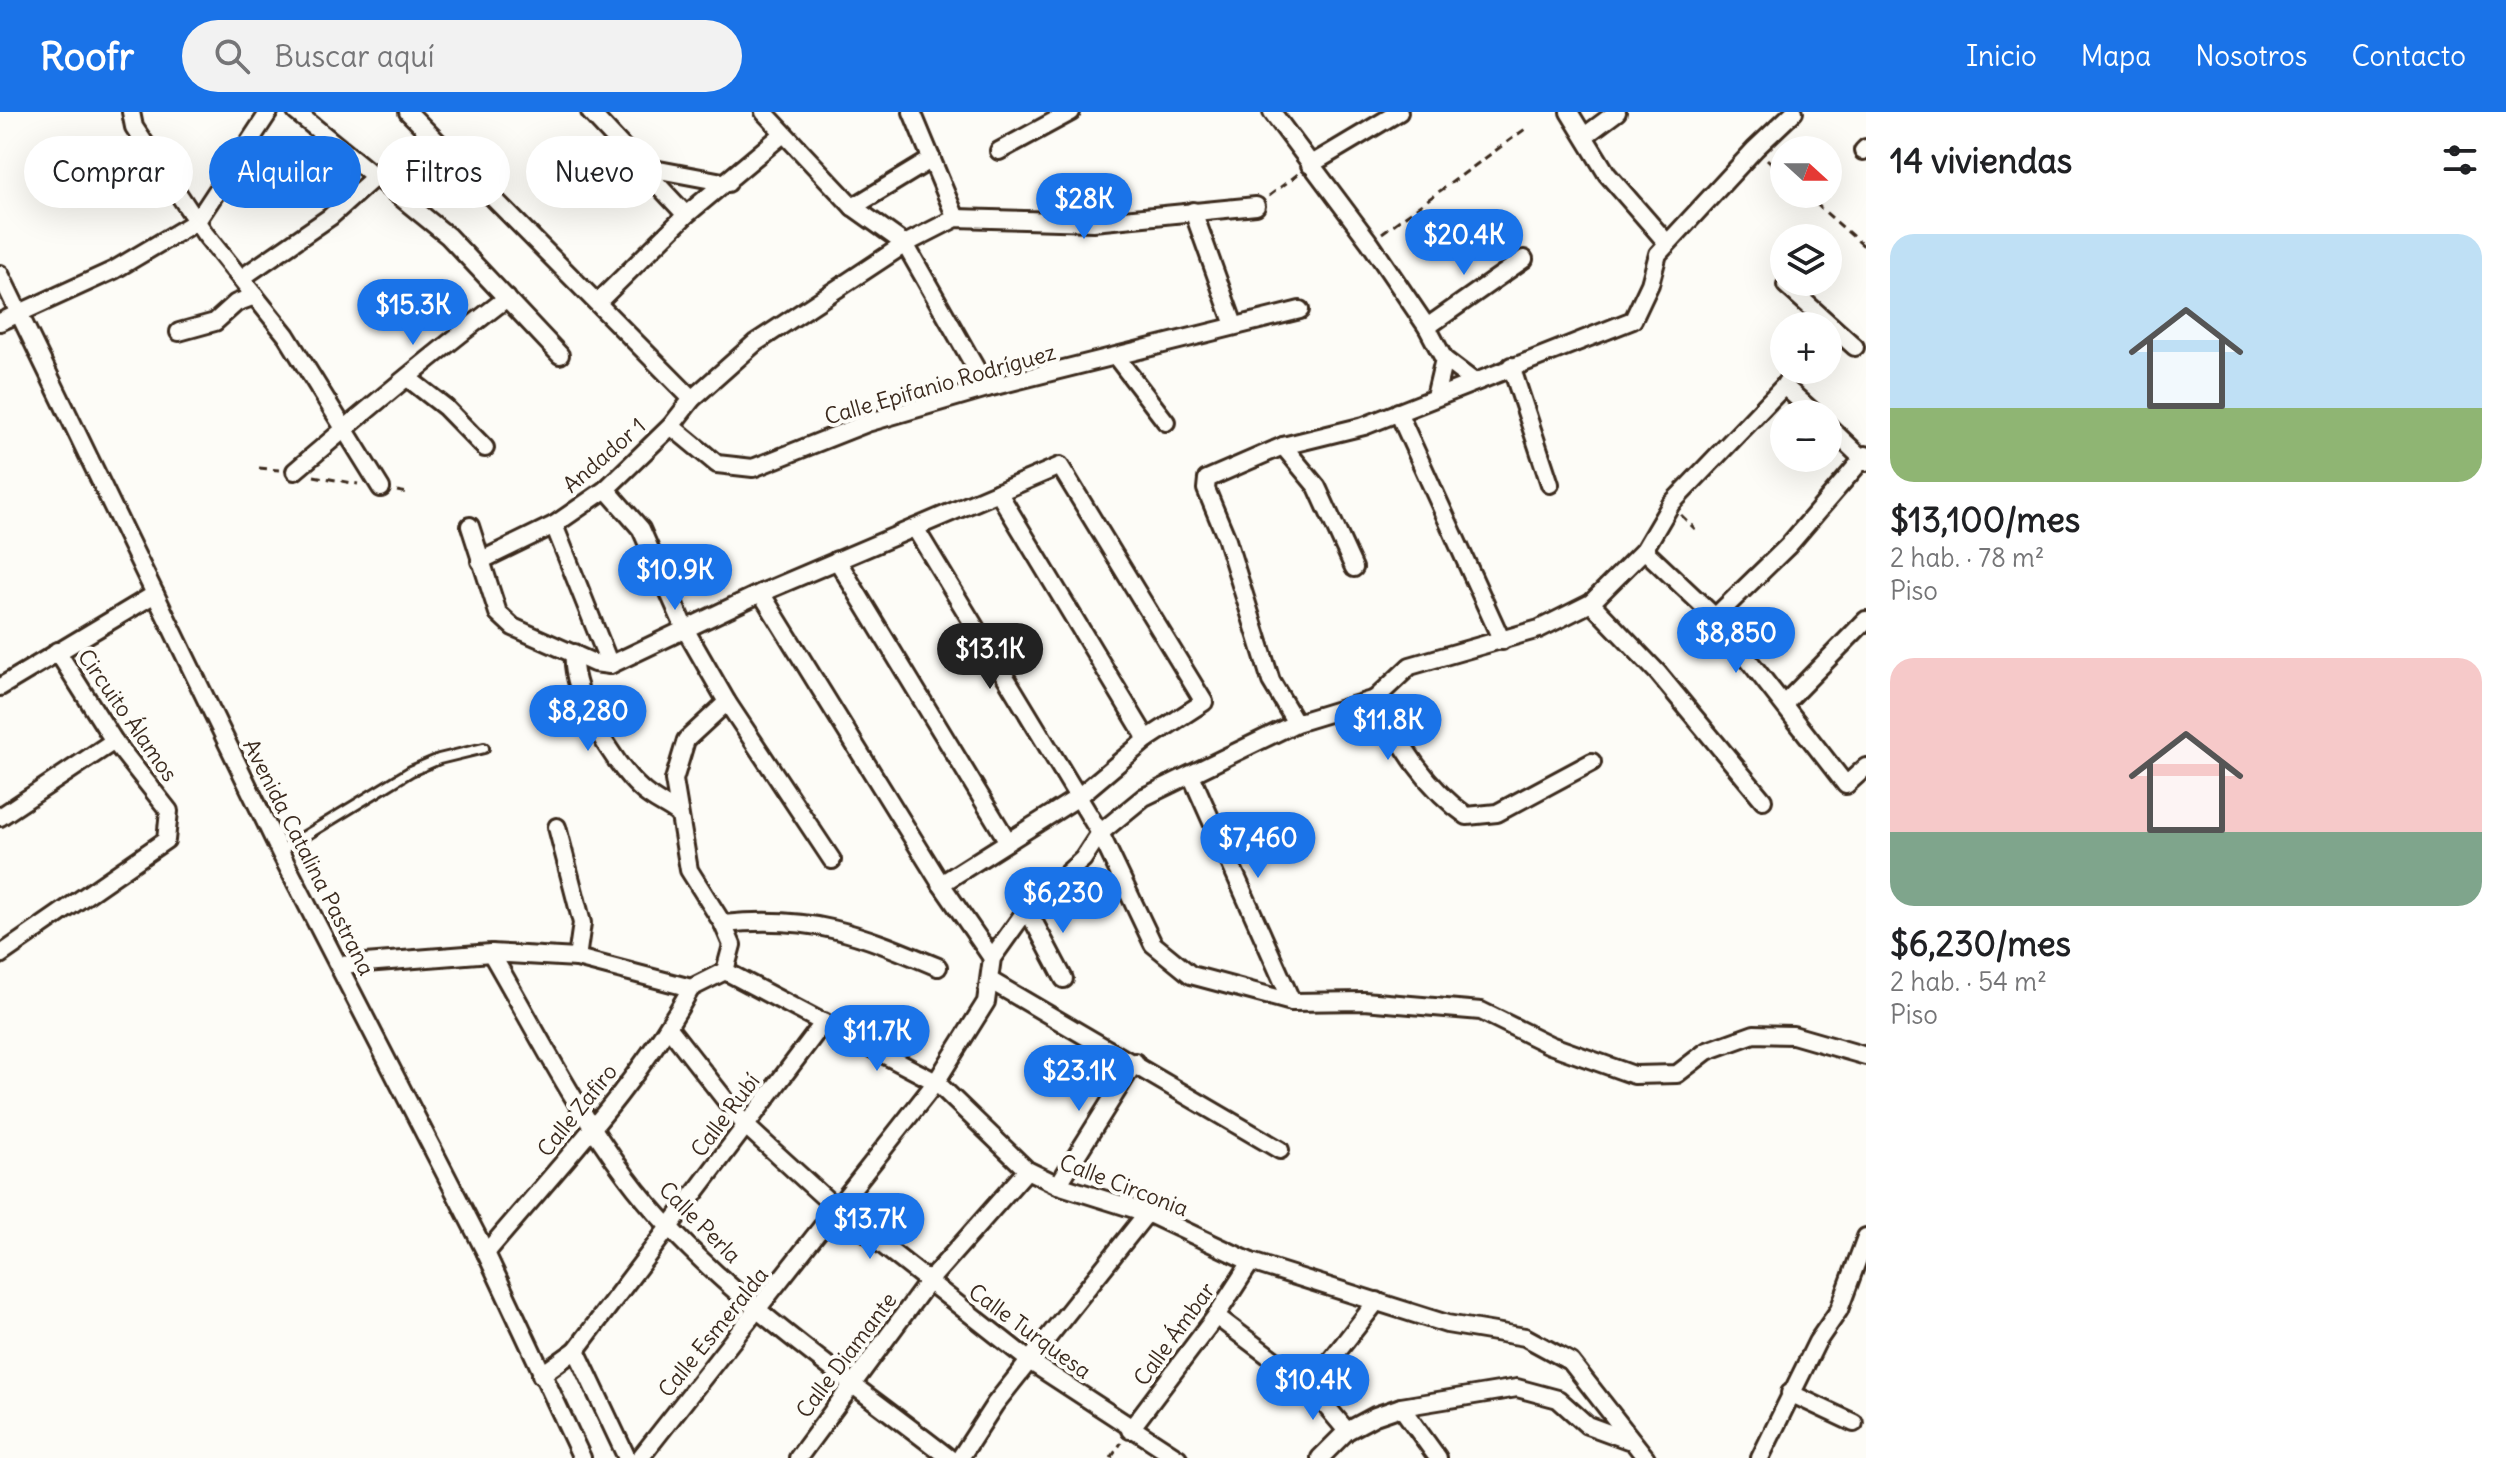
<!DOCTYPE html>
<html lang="es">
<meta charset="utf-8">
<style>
:root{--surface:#fff;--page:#f2f2f2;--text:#202124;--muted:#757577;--accent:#1a73e8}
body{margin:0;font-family:Delius,sans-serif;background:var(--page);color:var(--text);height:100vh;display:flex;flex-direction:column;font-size:30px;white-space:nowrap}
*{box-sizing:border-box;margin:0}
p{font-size:26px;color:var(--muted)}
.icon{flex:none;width:44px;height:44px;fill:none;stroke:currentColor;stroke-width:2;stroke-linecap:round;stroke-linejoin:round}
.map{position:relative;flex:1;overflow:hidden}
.side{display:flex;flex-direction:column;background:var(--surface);width:640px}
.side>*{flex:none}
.banner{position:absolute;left:24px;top:24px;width:760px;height:72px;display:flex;gap:16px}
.needle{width:52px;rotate:111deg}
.tools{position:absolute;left:1770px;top:24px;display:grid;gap:16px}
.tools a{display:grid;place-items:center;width:72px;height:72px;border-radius:50%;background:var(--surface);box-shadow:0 8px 32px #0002;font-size:40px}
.price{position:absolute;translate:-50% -68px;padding:0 18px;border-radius:28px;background:var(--accent);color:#fff;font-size:26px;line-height:52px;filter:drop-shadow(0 2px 4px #0008)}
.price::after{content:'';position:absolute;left:50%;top:48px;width:24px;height:18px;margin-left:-12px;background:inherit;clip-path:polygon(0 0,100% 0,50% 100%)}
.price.on{background:#222;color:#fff}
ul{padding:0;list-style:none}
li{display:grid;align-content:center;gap:16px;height:424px;padding:0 24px}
li span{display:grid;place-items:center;height:248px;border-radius:24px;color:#555}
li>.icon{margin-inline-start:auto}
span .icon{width:144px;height:144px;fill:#fffc;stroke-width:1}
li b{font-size:34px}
h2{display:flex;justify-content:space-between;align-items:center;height:96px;padding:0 24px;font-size:34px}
.pill{padding:0 28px;border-radius:36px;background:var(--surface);box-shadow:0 8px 32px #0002;font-size:28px;line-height:72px}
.pill.on{background:var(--accent);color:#fff}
header{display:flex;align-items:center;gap:48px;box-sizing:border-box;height:112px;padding:0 40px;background:var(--accent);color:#fff}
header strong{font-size:38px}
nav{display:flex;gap:44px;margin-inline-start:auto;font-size:28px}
.search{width:560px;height:72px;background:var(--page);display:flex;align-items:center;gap:20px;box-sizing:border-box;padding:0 28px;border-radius:44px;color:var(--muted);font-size:30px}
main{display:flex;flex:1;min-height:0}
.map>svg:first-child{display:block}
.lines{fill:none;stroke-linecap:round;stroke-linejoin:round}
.lane-casing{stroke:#3b2a1e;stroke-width:14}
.street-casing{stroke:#3b2a1e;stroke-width:22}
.path{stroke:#3b2a1e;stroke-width:3;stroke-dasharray:8 6;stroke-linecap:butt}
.lane{stroke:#fdfcf7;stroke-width:8}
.street{stroke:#fdfcf7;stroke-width:16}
.labels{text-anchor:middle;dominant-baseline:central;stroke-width:8;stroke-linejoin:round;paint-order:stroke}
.street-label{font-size:22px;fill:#3b2a1e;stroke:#fdfcf7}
</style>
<header>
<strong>Roofr</strong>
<div class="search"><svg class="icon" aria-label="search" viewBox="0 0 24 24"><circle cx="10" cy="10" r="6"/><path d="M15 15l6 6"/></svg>Buscar aquí</div>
<nav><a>Inicio</a><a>Mapa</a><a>Nosotros</a><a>Contacto</a></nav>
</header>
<main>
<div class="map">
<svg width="1866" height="1346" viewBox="0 0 1866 1346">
<rect width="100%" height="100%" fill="#fdfcf7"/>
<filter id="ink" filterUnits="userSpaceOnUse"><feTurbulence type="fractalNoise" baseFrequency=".0125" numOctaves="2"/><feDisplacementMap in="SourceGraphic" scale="16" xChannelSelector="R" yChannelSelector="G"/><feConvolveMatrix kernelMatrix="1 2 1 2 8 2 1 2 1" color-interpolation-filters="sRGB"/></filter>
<g filter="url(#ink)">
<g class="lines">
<defs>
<path id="lane" d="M280 739 411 659 439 647 484 636"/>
<g id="street">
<path d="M131 0 134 15 205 122 286 223 381 376"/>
<path d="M296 0 448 124 560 243"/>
<path d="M408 0 692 287"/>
<path d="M590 0 686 103"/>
<path d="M764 0 853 95 905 132 987 276"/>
<path d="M912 0 956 106"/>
<path d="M1272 0 1370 131 1427 215 1444 247 1473 269"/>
<path d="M1569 0 1607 62 1667 131"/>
<path d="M1586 23 1617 0"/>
<path d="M999 39 1071 0"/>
<path d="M1863 39 1866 36"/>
<path d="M1310 53 1399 0"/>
<path d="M643 55 728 71"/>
<path d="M853 95 932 47"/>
<path d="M1193 99 1234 213"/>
<path d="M0 162 280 740 486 1141 582 1346"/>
<path d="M243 165 330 105 377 63"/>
<path d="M1786 173 1855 235"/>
<path d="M598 190 686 103 783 22"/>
<path d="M0 210 114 158 197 109 269 0"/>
<path d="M1427 215 1524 147"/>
<path d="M179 220 215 210 236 191 255 184"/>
<path d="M1117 246 1166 310"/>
<path d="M1511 254 1550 372"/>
<path d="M409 267 445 295 485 336"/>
<path d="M1784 274 1815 302"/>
<path d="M1435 285 1444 247"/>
<path d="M1398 300 1502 529"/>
<path d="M671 314 717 352 753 356 867 311 987 276 1300 198"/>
<path d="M1828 314 1866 350"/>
<path d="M1283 334 1317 375 1354 456"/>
<path d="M295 359C364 300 434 241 507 186"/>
<path d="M606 377 641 417 685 517 727 590 832 748"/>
<path d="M998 380 1147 627"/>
<path d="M554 413 610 553"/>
<path d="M470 414 498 501 513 515 594 551 610 553 761 481 1060 354 1204 590 1147 627 1077 686 941 772"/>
<path d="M915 416 1100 721 1153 832 1191 863 1292 890 1364 889 1481 899 1550 933 1634 963 1677 962 1707 939 1754 922 1793 923 1866 944"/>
<path d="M1644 438 1715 505 1846 673 1866 655"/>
<path d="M837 448 1007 728"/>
<path d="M480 449 554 413 606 377 671 314 692 287 755 231 905 132 956 106 1093 110 1256 94"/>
<path d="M761 481 941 772 992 846"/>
<path d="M1591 491 1658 561 1763 688"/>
<path d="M1715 505 1788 434 1866 343"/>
<path d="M574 541C570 579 612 651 641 677 651 687 666 693 677 701"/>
<path d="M0 575 155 482"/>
<path d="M1375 587C1401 632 1424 674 1467 704L1497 701 1592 650"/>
<path d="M1785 591 1866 508"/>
<path d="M1296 611 1271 569 1226 425 1206 377 1207 367 1283 334 1364 314 1633 208 1650 172 1658 142 1755 37 1794 0"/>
<path d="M1191 663 1292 890"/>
<path d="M0 705 114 629"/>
<path d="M557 715 582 811 577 846"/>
<path d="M1027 797 1064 867"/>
<path d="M723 812C813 803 857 821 938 855"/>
<path d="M491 841C534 915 574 995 626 1064 706 1172 843 1263 949 1346"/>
<path d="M0 843 166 728 169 699 114 629 57 539"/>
<path d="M340 853 491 841 577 846 691 876 725 859 936 970 1027 1058 1058 1073 1147 1101 1251 1150 1447 1212 1525 1225 1571 1250 1646 1346"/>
<path d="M725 859 732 833 723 812 689 758 674 668 686 628 727 590"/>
<path d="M991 869 1280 1038"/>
<path d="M669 916 745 1013 838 1098 1031 1250 1178 1346"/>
<path d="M1058 1073 1135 950"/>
<path d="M486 1141C558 1055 637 974 691 876"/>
<path d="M1216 1204 1310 1275 1347 1319"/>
<path d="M576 1238 824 910"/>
<path d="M541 1263 576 1238 627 1346"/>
<path d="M1310 1275 1377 1189"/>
<path d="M1790 1281 1854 1311"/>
<path d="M1401 1295 1438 1346"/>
<path d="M1130 1318 1216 1204 1251 1150"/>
<path d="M640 1346 936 970 986 890 992 846 1027 797 1083 747 1100 721 1144 685 1296 611 1375 587 1410 554 1539 517 1591 491 1644 438 1671 392 1784 274 1794 258"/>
<path d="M798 1346 928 1170 1027 1058"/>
<path d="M960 1346 995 1292 1147 1101"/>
<path d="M1320 1346 1347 1319 1375 1304 1401 1295 1517 1276 1558 1287 1587 1313 1628 1328"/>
<path d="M1760 1346 1817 1230 1839 1198 1866 1125"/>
</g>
</defs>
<!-- lane casing -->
<use href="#lane" class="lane-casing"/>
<!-- street casing -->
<use href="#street" class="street-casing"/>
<!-- path -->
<g class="path">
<path d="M1767 47 1784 63"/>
<path d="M1805 82 1866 136"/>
<path d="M1269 84 1298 62"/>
<path d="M1382 121 1528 15"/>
<path d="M259 356 279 358"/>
<path d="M314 364 358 372"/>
<path d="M397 379 408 381"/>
<path d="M1681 403 1695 417"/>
<path d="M1111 1346 1121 1331"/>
</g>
<!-- lane -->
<use href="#lane" class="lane"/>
<!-- street -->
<use href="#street" class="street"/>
</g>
</g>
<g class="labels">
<!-- street labels -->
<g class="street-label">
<text transform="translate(940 272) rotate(-16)">Calle Epifanio Rodríguez</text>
<text transform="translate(604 343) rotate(-41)">Andador 1</text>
<text transform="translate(128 603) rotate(55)">Circuito Álamos</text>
<text transform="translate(309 745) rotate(63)">Avenida Catalina Pastrana</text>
<text transform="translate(577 998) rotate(-51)">Calle Zafiro</text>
<text transform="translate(725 1003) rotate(-53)">Calle Rubí</text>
<text transform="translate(1124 1073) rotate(21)">Calle Circonia</text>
<text transform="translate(700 1110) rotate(45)">Calle Perla</text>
<text transform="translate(1030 1219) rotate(36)">Calle Turquesa</text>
<text transform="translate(713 1220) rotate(-51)">Calle Esmeralda</text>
<text transform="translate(1174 1222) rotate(-54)">Calle Ámbar</text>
<text transform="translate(846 1243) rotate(-53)">Calle Diamante</text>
</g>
</g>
</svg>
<div class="tools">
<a><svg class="needle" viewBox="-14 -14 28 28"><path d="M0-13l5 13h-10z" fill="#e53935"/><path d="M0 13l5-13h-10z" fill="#757577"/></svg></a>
<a><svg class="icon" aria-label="layers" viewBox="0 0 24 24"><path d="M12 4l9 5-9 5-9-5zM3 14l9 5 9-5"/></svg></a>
<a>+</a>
<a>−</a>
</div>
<b class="price" style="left:1084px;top:129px">$28K</b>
<b class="price" style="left:1464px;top:165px">$20.4K</b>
<b class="price" style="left:413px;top:235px">$15.3K</b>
<b class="price" style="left:675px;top:500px">$10.9K</b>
<b class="price" style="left:1736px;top:563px">$8,850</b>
<b class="price on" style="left:990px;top:579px">$13.1K</b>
<b class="price" style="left:588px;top:641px">$8,280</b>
<b class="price" style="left:1388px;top:650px">$11.8K</b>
<b class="price" style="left:1258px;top:768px">$7,460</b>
<b class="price" style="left:1063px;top:823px">$6,230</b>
<b class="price" style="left:877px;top:961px">$11.7K</b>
<b class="price" style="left:1079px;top:1001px">$23.1K</b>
<b class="price" style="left:870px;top:1149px">$13.7K</b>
<b class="price" style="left:1313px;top:1310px">$10.4K</b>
<div class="banner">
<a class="pill">Comprar</a>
<a class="pill on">Alquilar</a>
<a class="pill">Filtros</a>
<a class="pill">Nuevo</a>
</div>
</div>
<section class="side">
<h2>14 viviendas<svg class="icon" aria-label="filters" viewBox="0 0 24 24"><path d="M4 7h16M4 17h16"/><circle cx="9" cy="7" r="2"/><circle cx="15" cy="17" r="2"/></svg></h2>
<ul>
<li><span style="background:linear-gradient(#bfe0f5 70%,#8fb573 0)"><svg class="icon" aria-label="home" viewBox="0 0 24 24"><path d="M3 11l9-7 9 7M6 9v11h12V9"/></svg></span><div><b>$13,100/mes</b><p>2 hab. · 78 m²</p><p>Piso</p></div></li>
<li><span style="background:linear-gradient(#f6c9c9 70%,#7fa58c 0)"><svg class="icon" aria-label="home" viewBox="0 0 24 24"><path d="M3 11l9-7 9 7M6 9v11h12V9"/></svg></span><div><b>$6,230/mes</b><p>2 hab. · 54 m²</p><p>Piso</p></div></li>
</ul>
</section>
</main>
